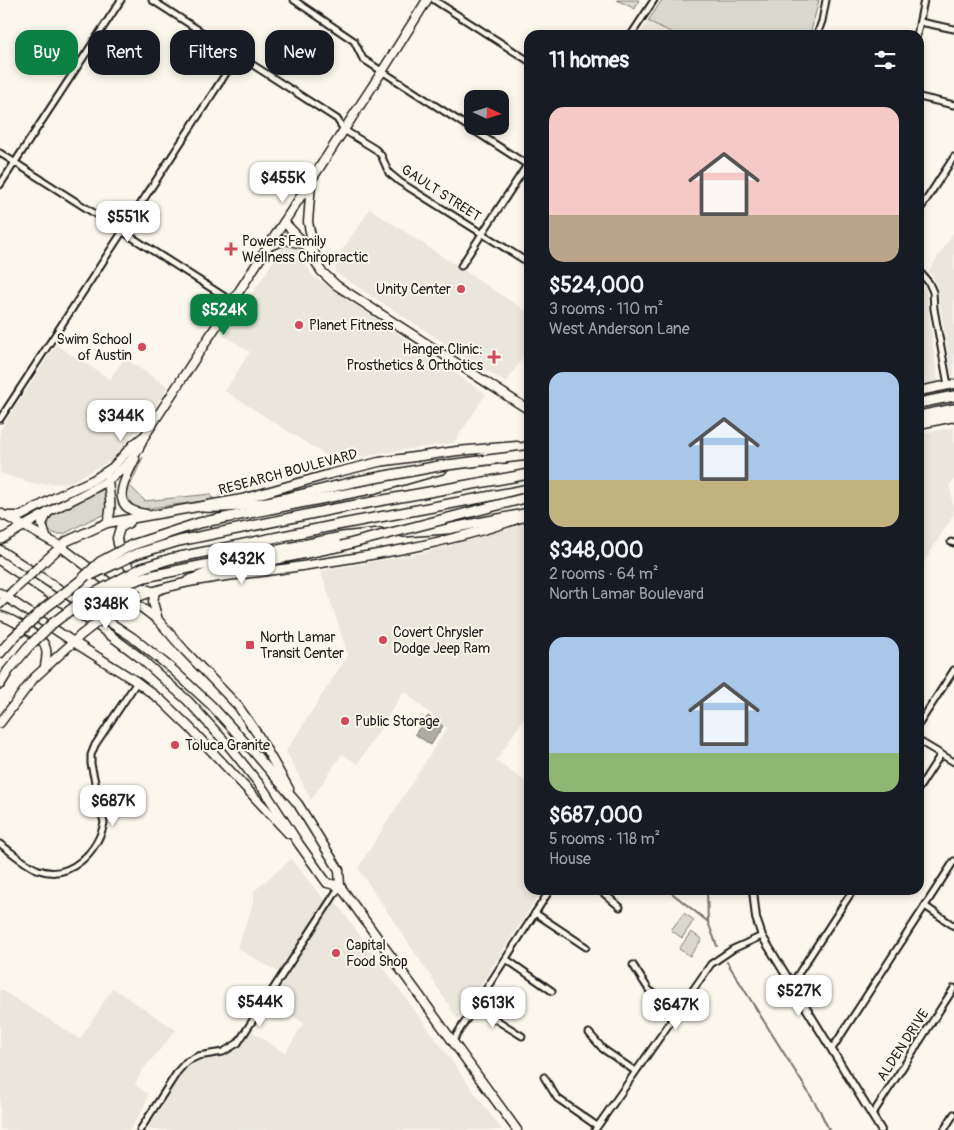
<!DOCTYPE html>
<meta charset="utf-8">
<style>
:root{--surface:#171b24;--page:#242831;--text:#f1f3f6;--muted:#9ea1a6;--accent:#0b8043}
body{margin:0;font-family:Pangolin,sans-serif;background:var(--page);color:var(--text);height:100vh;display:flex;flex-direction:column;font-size:19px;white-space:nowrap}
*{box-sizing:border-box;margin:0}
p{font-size:16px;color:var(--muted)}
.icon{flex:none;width:28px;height:28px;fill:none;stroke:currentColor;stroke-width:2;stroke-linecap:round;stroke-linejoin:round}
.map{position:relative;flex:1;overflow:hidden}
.details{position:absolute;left:524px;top:30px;width:400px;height:865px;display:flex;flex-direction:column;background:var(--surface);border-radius:15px;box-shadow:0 2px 8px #0003}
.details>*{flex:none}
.hud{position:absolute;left:15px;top:30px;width:434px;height:45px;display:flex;gap:10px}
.needle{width:32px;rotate:94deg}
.buttons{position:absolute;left:464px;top:90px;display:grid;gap:10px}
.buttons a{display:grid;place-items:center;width:45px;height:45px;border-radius:10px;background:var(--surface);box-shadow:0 2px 8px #0003;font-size:25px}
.price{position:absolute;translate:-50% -42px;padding:0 11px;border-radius:10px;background:#fff;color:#222;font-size:16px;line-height:32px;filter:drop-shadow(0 1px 2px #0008)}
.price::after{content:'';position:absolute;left:50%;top:30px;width:15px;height:11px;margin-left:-8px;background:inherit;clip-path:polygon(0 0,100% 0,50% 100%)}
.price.selected{background:var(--accent);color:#fff}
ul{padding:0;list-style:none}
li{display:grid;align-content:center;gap:10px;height:265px;padding:0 25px}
li span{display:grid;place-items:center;height:155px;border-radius:15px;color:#555}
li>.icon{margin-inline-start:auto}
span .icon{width:90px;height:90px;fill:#fffc;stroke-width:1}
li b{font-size:21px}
h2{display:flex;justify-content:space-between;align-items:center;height:60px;padding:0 25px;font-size:21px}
.chip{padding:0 18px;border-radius:15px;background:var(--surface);box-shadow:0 2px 8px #0003;font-size:18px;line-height:45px}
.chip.selected{background:var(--accent);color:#fff}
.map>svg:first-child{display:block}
.built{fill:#eae6dc}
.green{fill:#dad7ce;stroke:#7b7a75}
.water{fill:#afaca5;stroke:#74726e}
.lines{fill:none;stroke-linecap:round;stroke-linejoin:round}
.stream{stroke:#74726e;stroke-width:2}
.minor-casing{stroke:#1c1c1c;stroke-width:9}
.tertiary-casing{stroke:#1c1c1c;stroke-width:10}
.secondary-casing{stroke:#1c1c1c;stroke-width:11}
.primary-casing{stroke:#1c1c1c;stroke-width:11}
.motorway-casing{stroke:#1c1c1c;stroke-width:12}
.minor{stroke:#fbf7ec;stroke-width:5}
.tertiary{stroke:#fbf7ec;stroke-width:6}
.secondary{stroke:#fbf7ec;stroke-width:8}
.primary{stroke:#fbf7ec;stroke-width:8}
.motorway{stroke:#fbf7ec;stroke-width:9}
.secondary-bridge-casing{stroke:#1c1c1c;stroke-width:11;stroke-linecap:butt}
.motorway-bridge-casing{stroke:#1c1c1c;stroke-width:12;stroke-linecap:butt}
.secondary-bridge{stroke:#fbf7ec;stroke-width:8}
.motorway-bridge{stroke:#fbf7ec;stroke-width:9}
.poi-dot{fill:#d1495b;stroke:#fbf7ec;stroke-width:2}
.labels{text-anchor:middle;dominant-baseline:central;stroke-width:4;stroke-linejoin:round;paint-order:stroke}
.street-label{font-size:14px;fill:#1c1c1c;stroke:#fbf7ec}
.poi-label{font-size:14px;fill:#1c1c1c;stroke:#fbf7ec;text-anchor:start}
</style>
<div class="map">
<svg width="954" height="1130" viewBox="0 0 954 1130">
<rect width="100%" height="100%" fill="#fbf7ec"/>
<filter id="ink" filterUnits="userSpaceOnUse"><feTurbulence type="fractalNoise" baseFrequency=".02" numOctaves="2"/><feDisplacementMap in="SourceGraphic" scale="10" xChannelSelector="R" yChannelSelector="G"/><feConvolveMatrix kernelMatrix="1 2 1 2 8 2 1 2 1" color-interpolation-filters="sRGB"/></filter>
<g filter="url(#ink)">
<!-- built -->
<g class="built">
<path d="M648 21 677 35H639Z"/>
<path d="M370 209 529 313V348L506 383 336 273 334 262Z"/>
<path d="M954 232V376H952L936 282 929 271Z"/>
<path d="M289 244 299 250 303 260 313 276 486 394 454 443 380 453 338 463 225 391 250 352 225 336 283 246Z"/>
<path d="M921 282 926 291 938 382 919 386V286Z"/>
<path d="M56 345 110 379 124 358 168 387 155 407 115 458 69 483 34 484 0 473V430Z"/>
<path d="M954 427V479L950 485 954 514 919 570V434Z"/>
<path d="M529 521V710L496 761 529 784V890H542L458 1020 426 969 358 868 447 728 404 691 358 764 342 754 311 800 286 751 348 655 321 571 428 552Z"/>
<path d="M291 859 326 902 278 972 237 948 248 919 254 899V891Z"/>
<path d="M335 901 502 1130H147L183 1071 201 1059H218L237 1048 251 1031 285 1053 304 1023 271 1002Z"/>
<path d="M113 988 176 1030 141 1072 135 1085 148 1094 144 1107 130 1130H0V989L80 1039Z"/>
</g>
<!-- green -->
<g class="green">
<path d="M617 0H639L635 9Z"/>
<path d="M662 0H819L810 35H677L648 21Z"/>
<path d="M143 457 130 486 145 501 211 494V498H214L211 500 143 509 133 506 125 492 127 483Z"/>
<path d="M106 488 109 505 106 514 90 520 64 534H56L49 531 48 521H46L49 516Z"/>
<path d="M684 913 694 920 682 938 671 930Z"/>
<path d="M691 932 702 939 690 956 679 949Z"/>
</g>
<!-- water -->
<path class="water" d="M428 716 443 726 431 745 415 734Z"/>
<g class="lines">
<!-- stream -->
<g class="stream">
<path d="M668 890 707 921"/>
<path d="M707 890 708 922 717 946"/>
<path d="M727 962 820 1111 829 1130"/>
</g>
<defs>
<g id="minor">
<path d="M152 0 337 119 344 130 375 149 381 155 389 173 400 182 529 263"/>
<path d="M294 0 354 41 363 59 529 166"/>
<path d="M434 0 529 61"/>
<path d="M920 22 954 29"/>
<path d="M631 35 654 0"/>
<path d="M817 35 822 21 826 0"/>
<path d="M917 35 924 0"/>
<path d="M919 97 954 105"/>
<path d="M0 153 233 302"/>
<path d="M0 185 121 0"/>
<path d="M919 211 954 157"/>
<path d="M461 266 527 165"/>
<path d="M919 271 929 283 933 292 934 309 948 385"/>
<path d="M0 419 238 55"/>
<path d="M951 542 954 543"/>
<path d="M919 724 954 670"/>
<path d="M919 741 954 762"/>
<path d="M919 788 941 754"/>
<path d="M0 844C12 852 25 865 39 870 70 881 98 851 104 823L91 764V755L95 745 137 682"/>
<path d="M600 890 620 907"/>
<path d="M925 906 954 926"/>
<path d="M535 913 586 947"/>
<path d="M506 959 552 991"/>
<path d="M633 965 649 990 678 1010"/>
<path d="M791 985 853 890"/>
<path d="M474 1006 522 1036"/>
<path d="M589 1033 603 1049 635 1071"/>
<path d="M452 1042 550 890"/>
<path d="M832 1049 954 861"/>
<path d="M544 1077 557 1098 597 1126"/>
<path d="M872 1115 954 988"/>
<path d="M140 1130 178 1071 186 1062 198 1056 223 1052 238 1043 340 886"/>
<path d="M595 1130 711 964 733 949 762 936"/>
<path d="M944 1130 954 1114"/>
</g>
<path id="tertiary" d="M753 890 756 918 762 936 881 1130"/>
<g id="secondary">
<path d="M311 183 308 222 315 255"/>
<path d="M284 222 305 244 321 271 336 285 529 410"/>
<path d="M269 246 285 240 303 244"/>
<path d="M919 391 954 384"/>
<path d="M919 424 954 417"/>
<path d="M135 459C124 481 107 509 146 514"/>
<path d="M5 516H21L54 498 93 480 113 467 134 444 143 437"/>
<path d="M130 522 120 528 117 538 118 544 137 585 153 592"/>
<path d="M107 523C114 507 108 493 108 477"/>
<path d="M24 526C35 520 46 513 58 507 91 490 130 475 144 437L383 70 427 0"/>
<path d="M46 560 67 541 107 523 242 499 330 474 379 462 457 451 517 446"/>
<path d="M0 604 13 591"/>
<path d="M117 607C168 579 226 577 282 569 363 557 446 545 523 517"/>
<path d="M0 616C9 617 42 637 45 646 48 652 46 660 45 666"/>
<path d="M0 723 34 678 81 635"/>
</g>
<g id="primary">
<path d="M0 513 60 546 158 620 185 651 238 706 258 735 289 789"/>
<path d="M46 537 42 524 48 512"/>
<path d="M0 540 24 526"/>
<path d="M0 550 132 637 171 668 211 705 252 750 298 804 339 870 340 886 517 1130"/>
<path d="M0 561 102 629 138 656 188 701 228 745 264 790 299 844 327 883 340 886"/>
<path d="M155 591 153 602 158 620"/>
<path d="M0 593 72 641 137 682 162 701 190 728 289 834"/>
</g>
<g id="motorway">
<path d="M919 403 954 396"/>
<path d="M919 416 954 409"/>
<path d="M481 458 529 446"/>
<path d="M202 507C248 510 308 493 353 482"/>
<path d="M403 532 447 529 529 513"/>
<path d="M132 545 199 523 376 488 442 469"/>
<path d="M136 554 179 541 334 509 529 474"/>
<path d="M142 568 170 559 337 525 529 489"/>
<path d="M145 577 342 537 380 533"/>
<path d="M188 581 208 573 341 546"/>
<path d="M0 653 13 638"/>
<path d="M0 684 8 671 28 647"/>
</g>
</defs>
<!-- minor casing -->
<use href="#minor" class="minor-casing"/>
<!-- tertiary casing -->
<use href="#tertiary" class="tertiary-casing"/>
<!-- secondary casing -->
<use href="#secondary" class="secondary-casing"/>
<!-- primary casing -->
<use href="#primary" class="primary-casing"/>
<!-- motorway casing -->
<use href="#motorway" class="motorway-casing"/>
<!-- minor -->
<use href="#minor" class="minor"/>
<!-- tertiary -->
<use href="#tertiary" class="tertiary"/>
<!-- secondary -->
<use href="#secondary" class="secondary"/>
<!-- primary -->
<use href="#primary" class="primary"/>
<!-- motorway -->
<use href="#motorway" class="motorway"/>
<defs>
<g id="secondary-bridge">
<path d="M13 591 46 560"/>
<path d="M81 635 117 607"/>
</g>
<g id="motorway-bridge">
<path d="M353 482 439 466 529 455"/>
<path d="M341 546 529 497"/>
<path d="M91 575 136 554"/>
<path d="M106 591 145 577"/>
<path d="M13 638 45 608 80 581 100 562 132 545"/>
<path d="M28 647 53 623 89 596 142 568"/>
</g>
</defs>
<!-- secondary-bridge casing -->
<use href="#secondary-bridge" class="secondary-bridge-casing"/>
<!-- motorway-bridge casing -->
<use href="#motorway-bridge" class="motorway-bridge-casing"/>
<!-- secondary-bridge -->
<use href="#secondary-bridge" class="secondary-bridge"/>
<!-- motorway-bridge -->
<use href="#motorway-bridge" class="motorway-bridge"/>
</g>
</g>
<!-- markers -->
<g class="poi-dot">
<path d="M228.5 241.5h5v5h5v5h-5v5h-5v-5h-5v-5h5z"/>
<circle cx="461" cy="289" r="5"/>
<circle cx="299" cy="325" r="5"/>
<circle cx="142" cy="347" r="5"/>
<path d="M491.5 349.5h5v5h5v5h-5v5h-5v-5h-5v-5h5z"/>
<circle cx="383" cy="640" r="5"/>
<rect x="245" y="640" width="10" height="10" rx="2.5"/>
<circle cx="345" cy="721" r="5"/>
<circle cx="175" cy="745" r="5"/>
<circle cx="336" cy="953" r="5"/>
</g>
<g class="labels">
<!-- street labels -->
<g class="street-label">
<text transform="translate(441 193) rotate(33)">GAULT STREET</text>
<text transform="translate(288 472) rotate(-15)">RESEARCH BOULEVARD</text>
<text transform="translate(903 1045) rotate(-57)">ALDEN DRIVE</text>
</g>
<!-- poi labels -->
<g class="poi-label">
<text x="242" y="241">Powers Family<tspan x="242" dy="16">Wellness Chiropractic</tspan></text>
<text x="451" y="289" text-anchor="end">Unity Center</text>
<text x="309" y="325">Planet Fitness</text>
<text x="132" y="339" text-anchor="end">Swim School<tspan x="132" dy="16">of Austin</tspan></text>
<text x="483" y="349" text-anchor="end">Hanger Clinic:<tspan x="483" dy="16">Prosthetics &amp; Orthotics</tspan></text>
<text x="393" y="632">Covert Chrysler<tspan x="393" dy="16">Dodge Jeep Ram</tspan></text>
<text x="260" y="637">North Lamar<tspan x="260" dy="16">Transit Center</tspan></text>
<text x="355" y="721">Public Storage</text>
<text x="185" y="745">Toluca Granite</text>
<text x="346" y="945">Capital<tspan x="346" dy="16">Food Shop</tspan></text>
</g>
</g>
</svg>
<div class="buttons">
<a><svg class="needle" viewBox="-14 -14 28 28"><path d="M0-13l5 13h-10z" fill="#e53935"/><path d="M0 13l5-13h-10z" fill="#9ea1a6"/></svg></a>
</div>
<b class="price" style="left:283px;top:204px">$455K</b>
<b class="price" style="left:128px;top:243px">$551K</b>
<b class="price selected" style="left:224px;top:336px">$524K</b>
<b class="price" style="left:121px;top:442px">$344K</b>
<b class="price" style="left:242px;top:585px">$432K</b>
<b class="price" style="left:106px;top:630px">$348K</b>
<b class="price" style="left:113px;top:827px">$687K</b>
<b class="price" style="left:799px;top:1017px">$527K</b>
<b class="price" style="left:260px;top:1028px">$544K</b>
<b class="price" style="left:493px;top:1029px">$613K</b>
<b class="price" style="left:676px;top:1031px">$647K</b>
<div class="hud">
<a class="chip selected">Buy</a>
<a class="chip">Rent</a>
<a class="chip">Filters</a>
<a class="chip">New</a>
</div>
<section class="details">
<h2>11 homes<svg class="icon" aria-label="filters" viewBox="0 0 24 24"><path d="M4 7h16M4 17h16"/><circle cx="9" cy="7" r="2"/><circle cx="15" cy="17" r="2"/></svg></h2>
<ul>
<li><span style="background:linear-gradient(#f6c9c9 70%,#b9a48a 0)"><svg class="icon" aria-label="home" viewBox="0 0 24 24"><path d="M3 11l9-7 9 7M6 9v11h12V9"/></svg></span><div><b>$524,000</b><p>3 rooms · 110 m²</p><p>West Anderson Lane</p></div></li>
<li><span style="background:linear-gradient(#a9c7e8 70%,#c2b280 0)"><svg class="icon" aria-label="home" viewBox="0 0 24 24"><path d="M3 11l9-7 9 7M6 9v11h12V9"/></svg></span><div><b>$348,000</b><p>2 rooms · 64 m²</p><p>North Lamar Boulevard</p></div></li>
<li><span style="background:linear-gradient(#a9c7e8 75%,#8fb573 0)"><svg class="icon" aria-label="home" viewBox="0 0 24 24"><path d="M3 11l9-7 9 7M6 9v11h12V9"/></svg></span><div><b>$687,000</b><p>5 rooms · 118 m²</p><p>House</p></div></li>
</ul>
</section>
</div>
